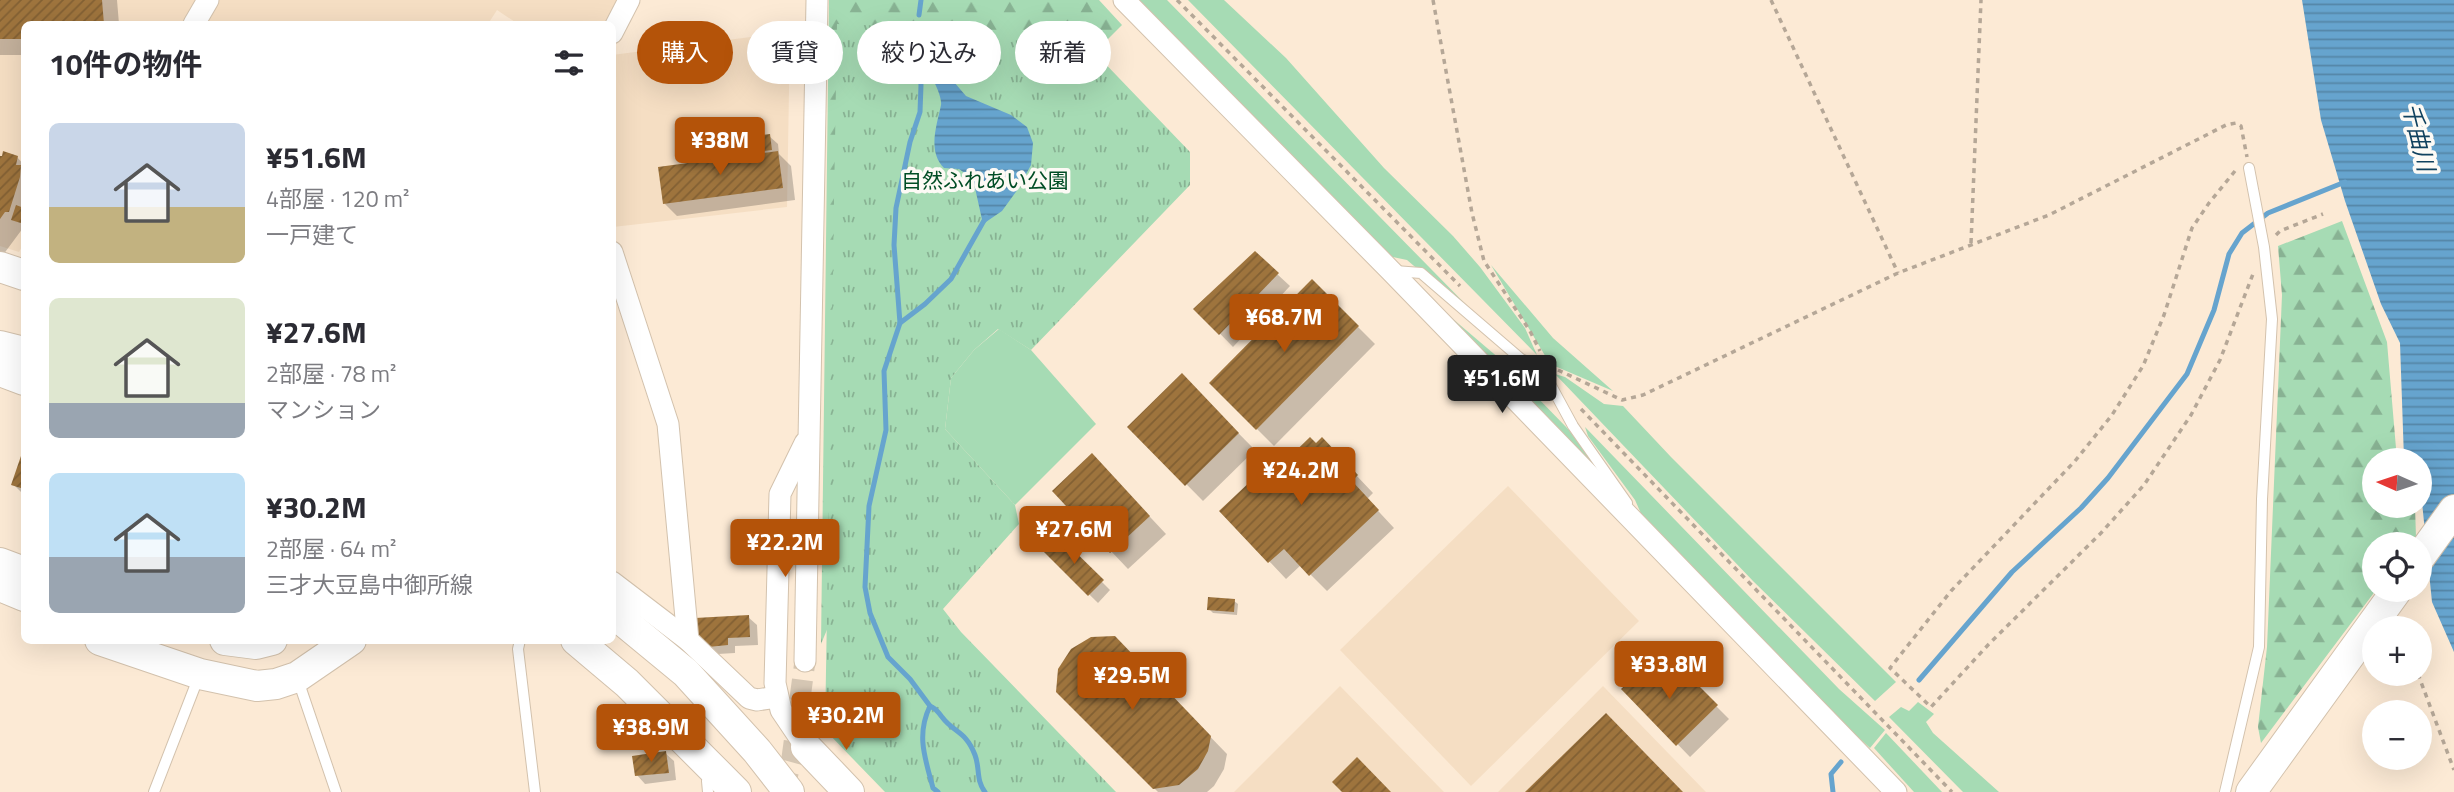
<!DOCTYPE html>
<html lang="ja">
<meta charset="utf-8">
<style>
:root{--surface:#fff;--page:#f7f7f7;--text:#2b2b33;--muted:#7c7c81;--accent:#b45309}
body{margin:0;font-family:"Titillium Web","Noto Sans JP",sans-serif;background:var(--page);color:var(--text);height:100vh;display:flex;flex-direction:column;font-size:26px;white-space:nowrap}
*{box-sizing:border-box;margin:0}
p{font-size:23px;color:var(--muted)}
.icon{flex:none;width:38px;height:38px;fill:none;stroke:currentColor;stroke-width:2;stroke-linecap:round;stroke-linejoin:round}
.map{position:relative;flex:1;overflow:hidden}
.drawer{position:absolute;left:21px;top:21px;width:595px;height:623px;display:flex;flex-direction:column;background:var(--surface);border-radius:10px;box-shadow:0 7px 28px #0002}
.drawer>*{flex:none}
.hud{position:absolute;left:637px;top:21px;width:665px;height:63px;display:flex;gap:14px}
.needle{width:46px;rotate:273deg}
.fabs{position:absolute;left:2362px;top:448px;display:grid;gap:14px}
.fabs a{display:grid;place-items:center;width:70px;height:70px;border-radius:50%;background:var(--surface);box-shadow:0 7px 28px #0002;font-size:35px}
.price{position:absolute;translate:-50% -60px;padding:0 16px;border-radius:7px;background:var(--accent);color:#fff;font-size:23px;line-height:46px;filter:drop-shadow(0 2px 4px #0008)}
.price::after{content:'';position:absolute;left:50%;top:42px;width:21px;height:16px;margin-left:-10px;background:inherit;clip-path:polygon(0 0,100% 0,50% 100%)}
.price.selected{background:#222;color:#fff}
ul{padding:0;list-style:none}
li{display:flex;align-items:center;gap:21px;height:175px;padding:0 28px}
li span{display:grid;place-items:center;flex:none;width:196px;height:140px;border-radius:10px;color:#555}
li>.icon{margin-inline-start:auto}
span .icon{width:84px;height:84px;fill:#fffc;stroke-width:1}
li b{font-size:30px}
h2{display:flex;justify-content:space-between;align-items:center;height:84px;padding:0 28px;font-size:30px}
.pill{padding:0 24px;border-radius:32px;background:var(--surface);box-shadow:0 7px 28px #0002;font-size:24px;line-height:63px}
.pill.selected{background:var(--accent);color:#fff}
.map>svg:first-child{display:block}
.built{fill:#f5dec3}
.green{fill:#a6dbb4}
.forest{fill:url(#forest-firs)}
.park{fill:url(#park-tufts)}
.water{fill:url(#water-rules)}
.shadow{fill:#0003}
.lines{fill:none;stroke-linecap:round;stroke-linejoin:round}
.stream{stroke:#66a4ce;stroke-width:5}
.building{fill:url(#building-hatch)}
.street-tunnel{stroke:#d5c6b3;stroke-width:21;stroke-dasharray:21 10;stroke-linecap:butt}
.lane-casing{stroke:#d3c2ad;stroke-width:12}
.street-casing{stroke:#d3c2ad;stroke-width:23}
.secondary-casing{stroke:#d3c2ad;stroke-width:32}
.path{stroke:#b5a797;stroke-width:3.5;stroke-dasharray:5 5;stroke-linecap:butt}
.lane{stroke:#fff;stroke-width:10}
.street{stroke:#fff;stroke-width:21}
.secondary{stroke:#fff;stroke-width:30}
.labels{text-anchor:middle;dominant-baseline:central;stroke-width:7;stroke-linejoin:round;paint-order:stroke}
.park-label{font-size:21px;fill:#014d25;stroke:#fdfaf5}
.water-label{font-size:23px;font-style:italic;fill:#11425f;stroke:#fdfaf5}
</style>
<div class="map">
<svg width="2454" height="792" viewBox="0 0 2454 792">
<defs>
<pattern id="forest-firs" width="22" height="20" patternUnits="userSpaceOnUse" patternTransform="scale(1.75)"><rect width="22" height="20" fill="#a6dbb4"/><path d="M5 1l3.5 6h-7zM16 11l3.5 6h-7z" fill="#88b293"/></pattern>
<pattern id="park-tufts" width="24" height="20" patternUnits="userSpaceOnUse" patternTransform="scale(1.75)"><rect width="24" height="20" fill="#a6dbb4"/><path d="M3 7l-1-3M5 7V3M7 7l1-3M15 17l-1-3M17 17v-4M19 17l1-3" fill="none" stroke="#88b293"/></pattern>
<pattern id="water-rules" width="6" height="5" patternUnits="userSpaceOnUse" patternTransform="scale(1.75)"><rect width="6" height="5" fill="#66a4ce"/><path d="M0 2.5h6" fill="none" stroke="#5586a7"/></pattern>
<pattern id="building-hatch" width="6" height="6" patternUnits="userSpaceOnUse" patternTransform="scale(1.75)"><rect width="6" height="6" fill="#9e743d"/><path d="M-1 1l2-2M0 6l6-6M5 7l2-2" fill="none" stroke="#826033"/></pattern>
</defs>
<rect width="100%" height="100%" fill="#fcead5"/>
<!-- built -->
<g class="built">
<path d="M0 0H624L611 24H518L497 10 488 24H24V243L19 252 0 246Z"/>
<path d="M790 32 787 207 613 227 612 55Z"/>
<path d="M1508 486 1639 621 1471 786 1340 650Z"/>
<path d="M1340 686 1444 792H1234Z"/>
<path d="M1603 686 1706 792H1498Z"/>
</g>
<!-- green -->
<g class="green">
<path d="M1134 0H1167L1485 324 1480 322 1407 260 1388 256Z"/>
<path d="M1188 0H1224L1286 58 1384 168 1453 236 1480 267 1525 328 1537 355Z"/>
<path d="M1491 265 1553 338 1613 391 1550 364Z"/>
<path d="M1420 291 1500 359 1569 430 1607 482Z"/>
<path d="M999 329 1031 350 1096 424 1015 505 945 429 951 378 974 350Z"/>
<path d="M1555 374 1565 377 1604 404 1623 406 1671 457 1896 682 1875 701 1753 581Z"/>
<path d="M1585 427 1839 689 1885 730 1870 748 1790 674 1643 518 1635 500 1588 436Z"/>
<path d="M1918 702 1934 714 1926 722 1933 733 1999 792H1963L1889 717 1901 707 1909 711Z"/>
<path d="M1886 733 1942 792H1914L1874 748Z"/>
</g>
<!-- forest -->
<g class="forest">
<path d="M829 0H1099L1122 25 1094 53 1056 84 821 644Z"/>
<path d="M2342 221 2387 342 2397 460H2375V506H2415L2416 537 2410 544H2375L2376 590 2261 743 2258 727 2267 647 2282 295 2278 246Z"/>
</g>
<!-- park -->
<path class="park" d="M837 24 1043 32 1094 52 1190 152V185L1031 350 998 329 974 350 951 378 945 429 1015 505 1019 524 943 609 961 632 1116 792H885L825 730Z"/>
<!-- water -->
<g class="water">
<path d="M2302 0H2454V652L2432 602 2420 482V460L2404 459 2400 343 2381 304 2345 201 2321 120Z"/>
<path d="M915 46 948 75 966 96 1011 115 1027 127 1033 143 1031 165 1018 189 1002 211 983 224 973 179 959 169 944 168C927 151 937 125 941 105 943 92 921 59 915 46Z"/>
</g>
<!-- shadow -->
<g class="shadow">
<path d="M0 0H117L119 24H24V55H0Z"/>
<path d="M769 136 778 144 779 154 791 166 795 200 677 216 664 203 733 159 729 154Z"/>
<path d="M17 157 24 165V228H23L3 255 0 253V158Z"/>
<path d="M1277 274 1290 286 1233 347 1196 309Z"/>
<path d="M1312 281 1375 344 1274 446 1211 383Z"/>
<path d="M1182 376 1255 450 1203 501 1130 427Z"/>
<path d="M1316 445 1338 456 1373 493 1367 499 1394 528 1327 591 1301 565 1286 579 1222 511Z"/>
<path d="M23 455H24V495L13 484Z"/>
<path d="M1108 472 1166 534 1128 569 1054 491Z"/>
<path d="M1059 539 1110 590 1098 603 1046 552Z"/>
<path d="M1234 601 1238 604 1237 615 1213 613 1209 609Z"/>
<path d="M748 617 757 625 758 645 735 646V653L718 654 698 634Z"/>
<path d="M1131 655 1227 754 1224 769 1214 786 1207 792H1158L1058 691Z"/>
<path d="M1687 677 1729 719 1690 757 1624 689 1679 685Z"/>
<path d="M665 753 674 761 676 780 645 784 637 775Z"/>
</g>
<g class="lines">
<!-- stream -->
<g class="stream">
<path d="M919 15 921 0"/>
<path d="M915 45 921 85 920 112 910 142 896 208 894 245 900 323 884 371 886 430 869 506 865 587 870 613 888 657 910 679 930 706C916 735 925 758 933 788L938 792"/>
<path d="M900 323 925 304 951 279 986 217"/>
<path d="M1919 680 2012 572 2081 508 2108 478 2187 374 2214 310 2229 254 2242 233 2268 213 2345 182"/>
<path d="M930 706C937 709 937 711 942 717 954 733 966 731 975 755 980 768 976 781 985 792"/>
<path d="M1833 792 1831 774 1841 762"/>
</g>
</g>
<!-- building -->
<g class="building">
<path d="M0 0H102L104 24H24V39H0Z"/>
<path d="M770 134 772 150 728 155 725 139Z"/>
<path d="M3 151 18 156 16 165H21L20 177 9 212H5L0 219V156H2Z"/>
<path d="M778 151 783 188 663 204 658 167Z"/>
<path d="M16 205 24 208V224L11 220Z"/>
<path d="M1255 251 1279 273 1219 335 1193 309Z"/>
<path d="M1312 279 1359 326 1256 430 1209 383Z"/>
<path d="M1182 373 1239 433 1185 486 1127 427Z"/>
<path d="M1310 437 1316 443 1322 437 1358 475 1352 481 1379 510 1309 576 1284 549 1268 563 1219 511 1271 462 1277 469Z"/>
<path d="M22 453 24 454V489L11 485Z"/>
<path d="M1092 453 1150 516 1110 553 1052 491Z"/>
<path d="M1059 536 1104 580 1088 596 1044 552Z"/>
<path d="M1208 597 1235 599 1234 612 1207 610Z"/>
<path d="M749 615 750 637 728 638V645L708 647 696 635 695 618Z"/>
<path d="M1115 636 1211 736 1208 751 1198 769 1179 785 1153 789 1056 692 1058 669 1071 649 1091 637Z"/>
<path d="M1654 658 1678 683 1687 674 1718 705 1676 746 1621 689Z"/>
<path d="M1606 713 1683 792H1525Z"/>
<path d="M666 751 669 773 635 776 632 756Z"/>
<path d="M1357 757 1391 792H1342L1332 782Z"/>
</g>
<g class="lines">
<!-- street-tunnel -->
<path class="street-tunnel" d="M783 792 792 758 805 661"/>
<defs>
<g id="lane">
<path d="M1395 271 1421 273 1521 359 1542 369 1573 426 1627 503"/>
<path d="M520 640 518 649 535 792"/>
<path d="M298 680 336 792"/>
<path d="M707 781 708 792"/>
<path d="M154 792 199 676"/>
<path d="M2225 792 2259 647 2262 499 2272 319 2264 247 2249 168"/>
</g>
<g id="street">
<path d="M1124 0 1391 271 1896 792"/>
<path d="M194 24 208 0"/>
<path d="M612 33 629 0"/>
<path d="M612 252 668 424 688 640"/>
<path d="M805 443 780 494 775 683 781 710 806 747"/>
<path d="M612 582 688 640 749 698 757 700 777 697"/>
<path d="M805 661 817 0"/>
</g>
<g id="secondary">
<path d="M0 267 24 275"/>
<path d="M0 346 24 352"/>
<path d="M0 371 24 380"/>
<path d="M2420 557 2454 510"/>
<path d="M0 563 24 572"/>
<path d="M0 586 24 596"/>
<path d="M612 612 686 673 757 751 789 792"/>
<path d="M100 640 200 674 257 686 276 684 297 677 351 640"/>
<path d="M225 640 256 644 272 640"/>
<path d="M576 640 627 683 736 792"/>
<path d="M806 747 849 792"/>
<path d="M2251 792 2397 590"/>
</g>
</defs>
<!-- lane casing -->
<use href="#lane" class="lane-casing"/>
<!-- street casing -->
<use href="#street" class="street-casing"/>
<!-- secondary casing -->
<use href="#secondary" class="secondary-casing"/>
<!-- path -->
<g class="path">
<path d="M1177 0 1460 286"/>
<path d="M1433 0 1472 213 1484 261 1530 331 1540 351"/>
<path d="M1771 0 1898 273"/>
<path d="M2235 171 2209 203 2192 228 2164 315 2143 366 2112 415 2075 461 1951 591 1890 668 1931 707 1988 645 2101 533 2144 485 2191 415 2220 360 2253 274"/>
<path d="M2276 235 2280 231 2323 214"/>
<path d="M1971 243 1981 0"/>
<path d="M1558 370 1622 400 1643 395 1898 273 2049 215 2226 125 2236 123 2241 126 2247 157"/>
<path d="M1581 409 1952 792"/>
<path d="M2418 674 2454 770"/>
</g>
<!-- lane -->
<use href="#lane" class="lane"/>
<!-- street -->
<use href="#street" class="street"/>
<!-- secondary -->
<use href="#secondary" class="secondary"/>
</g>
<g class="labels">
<!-- park labels -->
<g class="park-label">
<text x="985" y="180">自然ふれあい公園</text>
</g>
<!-- water labels -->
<g class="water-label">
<text transform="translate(2419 137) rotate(76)">千曲川</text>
</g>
</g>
</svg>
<div class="fabs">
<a><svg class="needle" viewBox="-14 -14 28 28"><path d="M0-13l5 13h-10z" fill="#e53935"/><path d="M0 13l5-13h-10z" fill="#7c7c81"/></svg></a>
<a><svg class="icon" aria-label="locate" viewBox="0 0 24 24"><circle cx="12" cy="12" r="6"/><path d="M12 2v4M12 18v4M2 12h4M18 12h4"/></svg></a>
<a>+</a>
<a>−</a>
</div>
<b class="price" style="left:720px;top:177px">¥38M</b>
<b class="price" style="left:1284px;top:354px">¥68.7M</b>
<b class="price selected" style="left:1502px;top:415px">¥51.6M</b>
<b class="price" style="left:1301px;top:507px">¥24.2M</b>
<b class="price" style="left:1074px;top:566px">¥27.6M</b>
<b class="price" style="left:785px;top:579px">¥22.2M</b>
<b class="price" style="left:1669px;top:701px">¥33.8M</b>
<b class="price" style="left:1132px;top:712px">¥29.5M</b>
<b class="price" style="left:846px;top:752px">¥30.2M</b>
<b class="price" style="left:651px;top:764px">¥38.9M</b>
<div class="hud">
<a class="pill selected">購入</a>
<a class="pill">賃貸</a>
<a class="pill">絞り込み</a>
<a class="pill">新着</a>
</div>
<section class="drawer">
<h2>10件の物件<svg class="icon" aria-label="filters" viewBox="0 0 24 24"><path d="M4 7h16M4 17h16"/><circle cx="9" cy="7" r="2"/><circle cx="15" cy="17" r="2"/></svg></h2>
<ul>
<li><span style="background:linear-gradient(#c9d6e8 60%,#c2b280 0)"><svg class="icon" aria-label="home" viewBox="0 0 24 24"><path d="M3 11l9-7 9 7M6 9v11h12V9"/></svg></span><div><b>¥51.6M</b><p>4部屋 · 120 m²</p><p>一戸建て</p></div></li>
<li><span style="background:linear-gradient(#dfe7d0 75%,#9aa5b1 0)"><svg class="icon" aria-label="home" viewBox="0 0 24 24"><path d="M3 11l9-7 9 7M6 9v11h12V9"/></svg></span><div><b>¥27.6M</b><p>2部屋 · 78 m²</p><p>マンション</p></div></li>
<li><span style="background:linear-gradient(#bfe0f5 60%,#9aa5b1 0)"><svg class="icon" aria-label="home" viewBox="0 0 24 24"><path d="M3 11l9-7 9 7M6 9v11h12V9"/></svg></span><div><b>¥30.2M</b><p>2部屋 · 64 m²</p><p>三才大豆島中御所線</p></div></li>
</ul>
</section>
</div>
